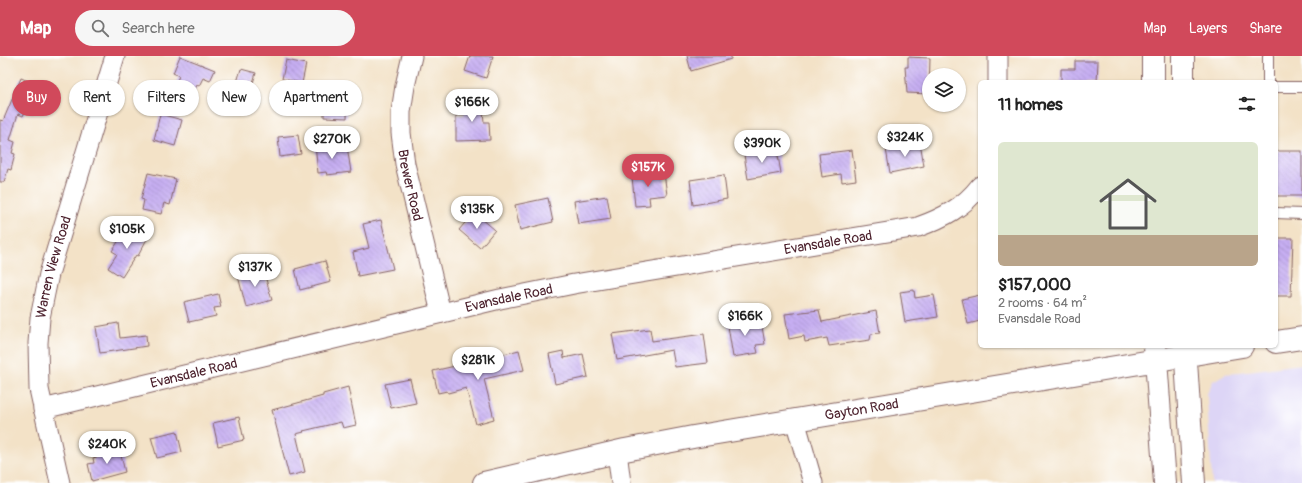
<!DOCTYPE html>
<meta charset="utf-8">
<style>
:root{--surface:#fff;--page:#f6f6f6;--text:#222;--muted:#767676;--accent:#d1495b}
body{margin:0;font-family:Pangolin,sans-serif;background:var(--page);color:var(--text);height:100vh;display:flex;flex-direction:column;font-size:15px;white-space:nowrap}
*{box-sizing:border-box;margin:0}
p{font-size:13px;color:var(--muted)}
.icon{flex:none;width:22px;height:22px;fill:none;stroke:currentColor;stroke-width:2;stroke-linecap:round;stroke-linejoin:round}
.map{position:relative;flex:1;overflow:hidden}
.side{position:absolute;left:978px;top:24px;width:300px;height:268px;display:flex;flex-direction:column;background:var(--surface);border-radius:6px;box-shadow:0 1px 3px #0004}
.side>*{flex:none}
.hud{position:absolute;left:12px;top:24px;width:380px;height:36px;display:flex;gap:8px}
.controls{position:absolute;left:922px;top:12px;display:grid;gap:8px}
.controls a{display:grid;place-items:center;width:44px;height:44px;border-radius:50%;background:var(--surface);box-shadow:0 1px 3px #0004;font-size:20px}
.price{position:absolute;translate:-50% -34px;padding:0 9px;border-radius:14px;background:#fff;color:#222;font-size:13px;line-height:26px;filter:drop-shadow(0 1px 2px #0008)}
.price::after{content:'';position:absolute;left:50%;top:24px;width:12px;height:9px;margin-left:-6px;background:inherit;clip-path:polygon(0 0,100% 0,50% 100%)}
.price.current{background:var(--accent);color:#fff}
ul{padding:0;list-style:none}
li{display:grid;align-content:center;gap:8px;height:212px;padding:0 20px}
li span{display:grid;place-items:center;height:124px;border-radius:6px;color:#555}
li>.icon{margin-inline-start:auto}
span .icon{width:72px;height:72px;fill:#fffc;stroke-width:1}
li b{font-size:17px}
h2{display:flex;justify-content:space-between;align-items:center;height:48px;padding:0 20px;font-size:17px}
.tag{padding:0 14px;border-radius:18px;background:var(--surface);box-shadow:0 1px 3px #0004;font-size:14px;line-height:36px}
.tag.current{background:var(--accent);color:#fff}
header{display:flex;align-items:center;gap:24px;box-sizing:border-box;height:56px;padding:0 20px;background:var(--accent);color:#fff}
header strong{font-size:19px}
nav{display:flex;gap:22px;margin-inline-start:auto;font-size:14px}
.search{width:280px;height:36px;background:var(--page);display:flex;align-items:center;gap:10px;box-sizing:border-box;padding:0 14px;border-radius:22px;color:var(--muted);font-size:15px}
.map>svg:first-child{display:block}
.built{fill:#ddd5f6}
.building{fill:url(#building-back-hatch)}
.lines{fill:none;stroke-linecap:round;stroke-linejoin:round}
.lane-casing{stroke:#856362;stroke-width:12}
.street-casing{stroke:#856362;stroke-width:21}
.secondary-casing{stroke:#856362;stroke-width:24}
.lane{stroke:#fff;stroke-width:10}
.street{stroke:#fff;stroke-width:19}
.secondary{stroke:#fff;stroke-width:22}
.labels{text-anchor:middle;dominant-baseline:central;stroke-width:3;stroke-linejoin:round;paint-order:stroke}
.street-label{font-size:14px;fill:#4a1f2b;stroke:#fff}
</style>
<header>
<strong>Map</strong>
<div class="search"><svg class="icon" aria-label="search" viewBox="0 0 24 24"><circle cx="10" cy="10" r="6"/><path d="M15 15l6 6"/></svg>Search here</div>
<nav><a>Map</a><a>Layers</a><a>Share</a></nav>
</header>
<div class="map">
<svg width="1302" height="427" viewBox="0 0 1302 427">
<defs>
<pattern id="building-back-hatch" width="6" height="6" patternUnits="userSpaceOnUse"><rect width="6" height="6" fill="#c6aef2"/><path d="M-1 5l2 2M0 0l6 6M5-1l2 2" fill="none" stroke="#a38dc4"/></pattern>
</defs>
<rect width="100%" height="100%" fill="#fff"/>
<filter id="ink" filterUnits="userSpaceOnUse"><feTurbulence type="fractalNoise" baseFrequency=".025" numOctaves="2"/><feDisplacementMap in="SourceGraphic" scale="8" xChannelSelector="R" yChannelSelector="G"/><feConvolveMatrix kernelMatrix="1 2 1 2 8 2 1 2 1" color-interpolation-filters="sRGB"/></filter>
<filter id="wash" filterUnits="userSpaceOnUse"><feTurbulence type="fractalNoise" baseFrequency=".012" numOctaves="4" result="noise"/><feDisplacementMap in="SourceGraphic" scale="16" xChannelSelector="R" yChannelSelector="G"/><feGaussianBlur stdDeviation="0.9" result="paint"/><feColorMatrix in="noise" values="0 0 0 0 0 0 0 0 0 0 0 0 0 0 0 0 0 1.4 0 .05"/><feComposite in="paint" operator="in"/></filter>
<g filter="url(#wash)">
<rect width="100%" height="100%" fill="#f3e2c7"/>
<!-- built -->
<path class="built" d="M1302 308V427H1212L1207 338 1213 325 1225 318Z"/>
<g id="blocks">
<!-- building -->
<g class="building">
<path d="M180 0 215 14 210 25 203 22 199 30 197 29 191 43 177 37 179 31 175 29 179 20 173 17Z"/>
<path d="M470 0H493L486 22 465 15Z"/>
<path d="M687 0H731V3L691 15Z"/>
<path d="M908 1 930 2 929 38 907 37 905 11H908Z"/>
<path d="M286 4 306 8 302 27 282 23Z"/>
<path d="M1075 5H1098L1097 26H1061V13H1075Z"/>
<path d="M241 13 256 17 252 30 237 26Z"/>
<path d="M21 22 44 32 33 57 26 54 23 60 18 58 10 84 15 86 12 97 15 98 11 114 8 113 4 126H0V64L3 65Z"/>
<path d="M330 26H343V31H348L347 62 324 61V52H322V30L330 29Z"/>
<path d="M464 45H482L484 66H489L490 84 456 85V59H464Z"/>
<path d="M160 58 182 64 175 90 154 84Z"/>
<path d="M298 79 301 98 280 101 278 81Z"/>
<path d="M920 86 924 110 890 117 886 93Z"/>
<path d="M329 87V92L347 90 351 116 327 119 326 116 318 117 315 89Z"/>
<path d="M777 94 781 117 748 123 744 99Z"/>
<path d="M852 94 856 124 842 126 841 118 822 121 819 98Z"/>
<rect x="1276" y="95" width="26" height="45"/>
<path d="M148 117 176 123 170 149 164 147 161 158 142 154 144 144 141 143Z"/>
<path d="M664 117 667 139 649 141 650 149 635 150 632 121Z"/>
<path d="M724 119 727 143 693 149 690 124Z"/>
<path d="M607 140 611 163 578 168 574 145Z"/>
<path d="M548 142 553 166 520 174 515 149Z"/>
<path d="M474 156 495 174 480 192 459 174Z"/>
<path d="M381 164 393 213 358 220 353 196 369 192 363 168Z"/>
<path d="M129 169 148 181 138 200 136 199 122 221 108 212 117 198 112 195Z"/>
<path d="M1276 182H1293L1291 240H1276Z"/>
<path d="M325 205 331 226 300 234 295 213Z"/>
<path d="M263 213 272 244 246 251 238 220Z"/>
<path d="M914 234 915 242 934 239 938 261 905 266 900 236Z"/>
<path d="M218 238 221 251 214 252 216 260 189 266 184 246Z"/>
<path d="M980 239V265L968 268 962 243Z"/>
<path d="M819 254 822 266 876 255 880 277 871 278 870 284 829 290 827 282 805 286 804 280 789 283 785 258Z"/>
<path d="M741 261 742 268 761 265 765 288 756 289 758 297 733 301 727 264Z"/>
<path d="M118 267 120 282 146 279 147 290 100 297 96 271Z"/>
<path d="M650 273 652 285 704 278 708 307 675 311 672 294 617 304 612 278Z"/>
<path d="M519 294 524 314 484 323 494 363 476 368 466 332 448 337 447 335 438 337 433 315 464 308 465 313 493 306 492 301Z"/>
<path d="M563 295 564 302 583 298 588 321 555 328 549 298Z"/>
<path d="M410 323 416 347 391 352 385 328Z"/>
<path d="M348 331 356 369 343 372 341 366 303 375 304 376 296 378 305 416 289 420 272 354 323 340V338Z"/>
<path d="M239 361 244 384 218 390 213 367Z"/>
<path d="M177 375 182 396 157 402 151 381Z"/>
<path d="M119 391 125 416 92 425 88 408 94 407 93 402 103 399 102 396Z"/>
</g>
</g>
</g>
<g filter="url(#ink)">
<use href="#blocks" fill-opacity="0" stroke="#856362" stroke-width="1"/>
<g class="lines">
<defs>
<g id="lane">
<path d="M1268 0V26"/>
<path d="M1276 31H1302"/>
<path d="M1276 157 1302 158"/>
</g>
<g id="street">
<path id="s1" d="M412 0 405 30 401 56V77L405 108 441 257"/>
<path d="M998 26V0"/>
<path id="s2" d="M43 353 500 243 574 228 918 171C943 162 964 151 980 130"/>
<path d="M795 364 813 427"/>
<path d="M617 396 621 427"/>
<path id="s3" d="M60 427 39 333 38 287 40 262 49 218 115 0"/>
</g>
<g id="secondary">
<path d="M1153 26V0"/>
<path d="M1183 26V0"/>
<path d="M1276 286 1302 282"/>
<path d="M1155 290 1165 427"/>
<path d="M1185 290 1194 427"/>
<path id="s4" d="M484 427 625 394 693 381 1242 290"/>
</g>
</defs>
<!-- lane casing -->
<use href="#lane" class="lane-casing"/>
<!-- street casing -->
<use href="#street" class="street-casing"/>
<!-- secondary casing -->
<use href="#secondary" class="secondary-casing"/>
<!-- lane -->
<use href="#lane" class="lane"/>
<!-- street -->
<use href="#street" class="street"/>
<!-- secondary -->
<use href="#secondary" class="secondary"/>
</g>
</g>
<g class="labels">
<!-- street labels -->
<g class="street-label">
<text stroke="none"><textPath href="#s1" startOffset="131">Brewer Road</textPath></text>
<text stroke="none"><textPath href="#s2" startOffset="803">Evansdale Road</textPath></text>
<text stroke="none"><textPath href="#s3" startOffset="220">Warren View Road</textPath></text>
<text stroke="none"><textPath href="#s2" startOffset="479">Evansdale Road</textPath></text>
<text stroke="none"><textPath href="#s2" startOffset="155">Evansdale Road</textPath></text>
<text stroke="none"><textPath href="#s4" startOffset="385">Gayton Road</textPath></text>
</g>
</g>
</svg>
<div class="controls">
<a><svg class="icon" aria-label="layers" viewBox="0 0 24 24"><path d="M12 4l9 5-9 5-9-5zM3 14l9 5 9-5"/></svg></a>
</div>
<b class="price" style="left:472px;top:67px">$166K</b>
<b class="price" style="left:905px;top:102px">$324K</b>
<b class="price" style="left:332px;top:104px">$270K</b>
<b class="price" style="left:762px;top:108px">$390K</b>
<b class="price current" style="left:648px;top:132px">$157K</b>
<b class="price" style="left:477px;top:174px">$135K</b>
<b class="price" style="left:127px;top:194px">$105K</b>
<b class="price" style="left:255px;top:232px">$137K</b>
<b class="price" style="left:745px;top:281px">$166K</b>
<b class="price" style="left:478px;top:325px">$281K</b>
<b class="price" style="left:107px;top:409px">$240K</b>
<div class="hud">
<a class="tag current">Buy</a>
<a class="tag">Rent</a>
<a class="tag">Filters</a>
<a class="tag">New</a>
<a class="tag">Apartment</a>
</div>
<section class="side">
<h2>11 homes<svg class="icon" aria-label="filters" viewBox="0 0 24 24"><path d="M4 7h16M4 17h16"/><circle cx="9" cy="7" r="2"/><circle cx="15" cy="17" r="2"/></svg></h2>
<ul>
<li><span style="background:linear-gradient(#dfe7d0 75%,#b9a48a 0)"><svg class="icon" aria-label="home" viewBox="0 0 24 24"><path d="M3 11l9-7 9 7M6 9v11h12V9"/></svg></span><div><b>$157,000</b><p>2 rooms · 64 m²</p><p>Evansdale Road</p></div></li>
</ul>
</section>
</div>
